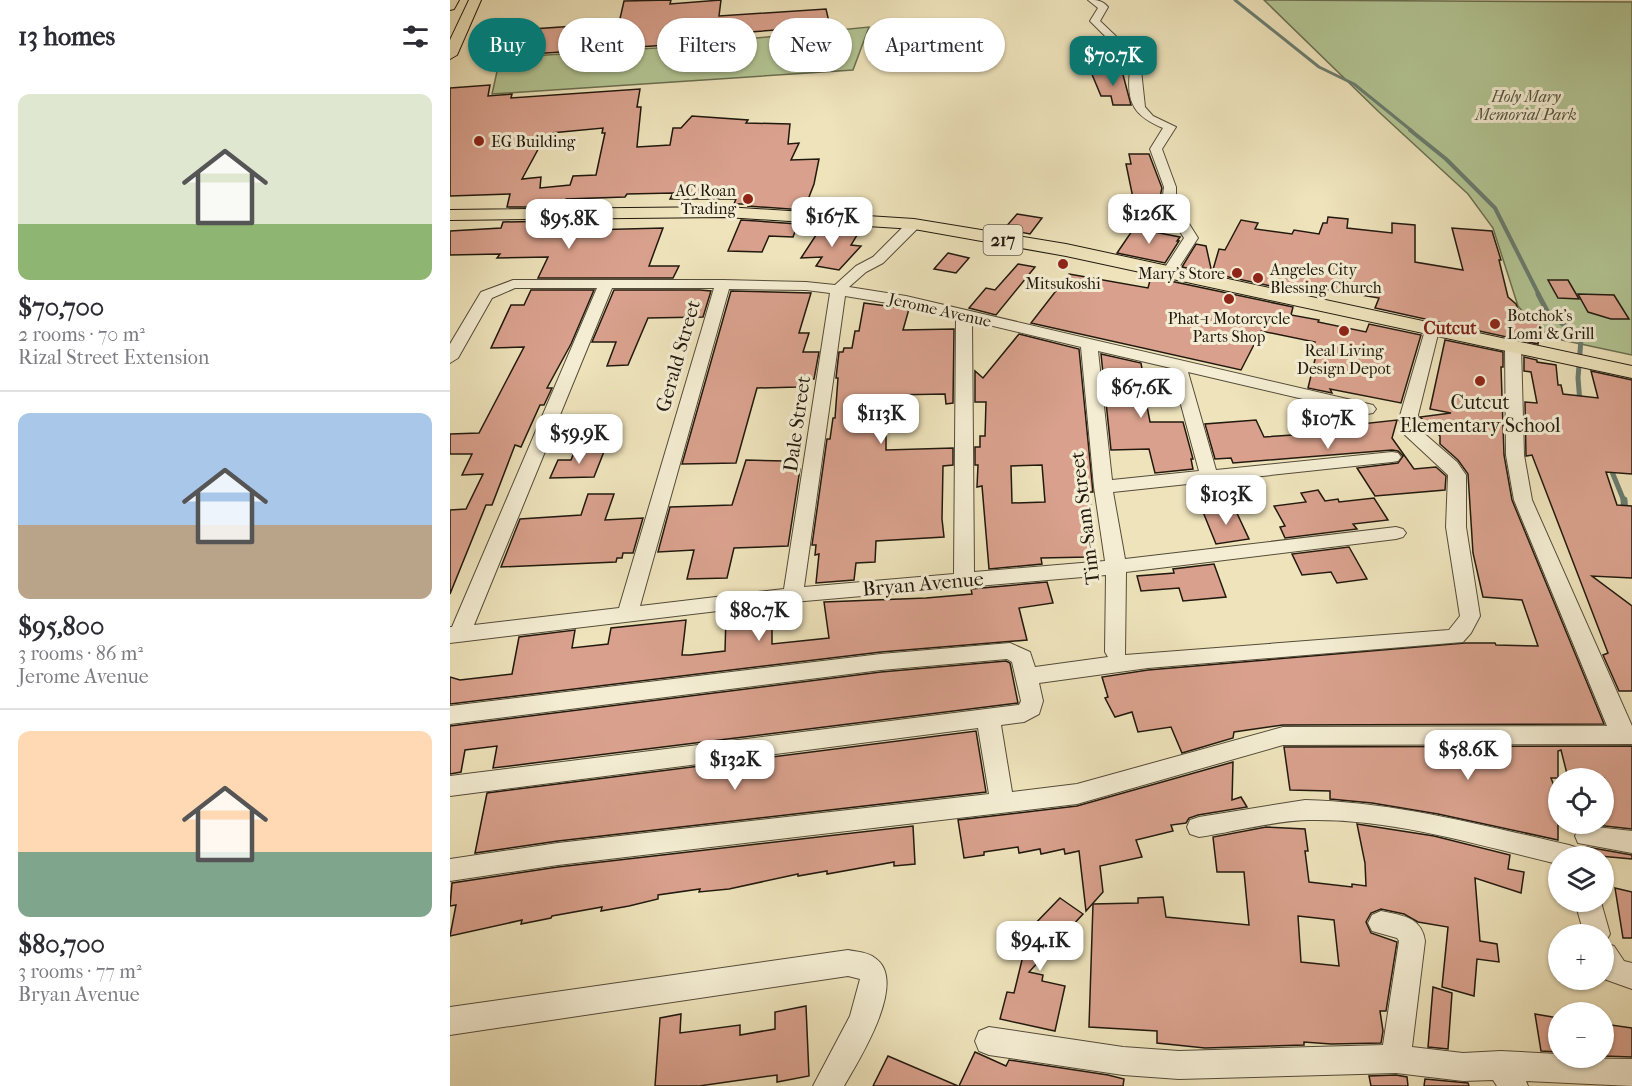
<!DOCTYPE html>
<meta charset="utf-8">
<style>
:root{--surface:#fff;--page:#f7f7f7;--text:#2b2b33;--muted:#7c7c81;--line:#e1e1e2;--accent:#0f766e}
body{margin:0;font-family:"IM FELL French Canon",serif;background:var(--page);color:var(--text);height:100vh;display:flex;flex-direction:column;font-size:22px;white-space:nowrap}
*{box-sizing:border-box;margin:0}
p{font-size:20px;color:var(--muted)}
.icon{flex:none;width:33px;height:33px;fill:none;stroke:currentColor;stroke-width:2;stroke-linecap:round;stroke-linejoin:round}
.map{position:relative;flex:1;overflow:hidden}
.details{display:flex;flex-direction:column;background:var(--surface);width:450px}
.details>*{flex:none}
.top-card{position:absolute;left:18px;top:18px;width:570px;height:54px;display:flex;gap:12px}
.tools{position:absolute;left:1098px;top:768px;display:grid;gap:12px}
.tools a{display:grid;place-items:center;width:66px;height:66px;border-radius:50%;background:var(--surface);box-shadow:0 2px 4px #0004;font-size:30px}
.price{position:absolute;translate:-50% -51px;padding:0 14px;border-radius:12px;background:#fff;color:#222;font-size:20px;line-height:39px;filter:drop-shadow(0 2px 3px #0008)}
.price::after{content:'';position:absolute;left:50%;top:36px;width:18px;height:14px;margin-left:-9px;background:inherit;clip-path:polygon(0 0,100% 0,50% 100%)}
.price.selected{background:var(--accent);color:#fff}
ul{padding:0;list-style:none}
li{display:grid;align-content:center;gap:12px;height:318px;padding:0 18px}
li+li{border-top:2px solid var(--line)}
li span{display:grid;place-items:center;height:186px;border-radius:12px;color:#555}
li>.icon{margin-inline-start:auto}
span .icon{width:108px;height:108px;fill:#fffc;stroke-width:1}
li b{font-size:26px}
h2{display:flex;justify-content:space-between;align-items:center;height:72px;padding:0 18px;font-size:26px}
.pill{padding:0 21px;border-radius:27px;background:var(--surface);box-shadow:0 2px 4px #0004;font-size:21px;line-height:54px}
.pill.selected{background:var(--accent);color:#fff}
main{display:flex;flex:1;min-height:0}
.map>svg:first-child{display:block}
.green{fill:#b3c594;stroke:#6a6f51;stroke-width:1.5}
.lines{fill:none;stroke-linecap:round;stroke-linejoin:round}
.stream-far3{stroke:#697c6f;stroke-width:3}
.stream-far2{stroke:#697c6f;stroke-width:4}
.stream-far1{stroke:#697c6f;stroke-width:5}
.stream{stroke:#697c6f;stroke-width:7}
.building{fill:#d9a18d;stroke:#21190e;stroke-width:1.5;fill-rule:evenodd}
.minor-casing{stroke:#544c39;stroke-width:2}
.major-casing{stroke:#21190e;stroke-width:2}
.minor{fill:#f4edd3;fill-rule:evenodd}
.major{fill:#eee3bb;fill-rule:evenodd}
.poi-dot{fill:#8f2418;stroke:#f4edd3;stroke-width:2}
.labels{text-anchor:middle;dominant-baseline:central;stroke-width:6;stroke-linejoin:round;paint-order:stroke}
.far-park-label{font-size:16px;font-style:italic;fill:#54553d;stroke:#f4edd3}
.far-poi-label{font-size:16px;fill:#21190e;stroke:#f4edd3;text-anchor:start}
.far-street-label{font-size:16px;fill:#21190e;stroke:#f4edd3}
.shield{fill:#f4edd3;stroke:#605949;stroke-width:1.5}
.shield-label{font-size:18px;font-weight:bold;fill:#21190e}
.far-quarter-label{font-size:18px;font-weight:bold;fill:#7a1f14;stroke:#f4edd3}
.street-label{font-size:20px;fill:#21190e;stroke:#f4edd3}
.poi-label{font-size:20px;fill:#21190e;stroke:#f4edd3}
</style>
<main>
<section class="details">
<h2>13 homes<svg class="icon" aria-label="filters" viewBox="0 0 24 24"><path d="M4 7h16M4 17h16"/><circle cx="9" cy="7" r="2"/><circle cx="15" cy="17" r="2"/></svg></h2>
<ul>
<li><span style="background:linear-gradient(#dfe7d0 70%,#8fb573 0)"><svg class="icon" aria-label="home" viewBox="0 0 24 24"><path d="M3 11l9-7 9 7M6 9v11h12V9"/></svg></span><div><b>$70,700</b><p>2 rooms · 70 m²</p><p>Rizal Street Extension</p></div></li>
<li><span style="background:linear-gradient(#a9c7e8 60%,#b9a48a 0)"><svg class="icon" aria-label="home" viewBox="0 0 24 24"><path d="M3 11l9-7 9 7M6 9v11h12V9"/></svg></span><div><b>$95,800</b><p>3 rooms · 86 m²</p><p>Jerome Avenue</p></div></li>
<li><span style="background:linear-gradient(#ffd9b3 65%,#7fa58c 0)"><svg class="icon" aria-label="home" viewBox="0 0 24 24"><path d="M3 11l9-7 9 7M6 9v11h12V9"/></svg></span><div><b>$80,700</b><p>3 rooms · 77 m²</p><p>Bryan Avenue</p></div></li>
</ul>
</section>
<div class="map">
<svg width="1182" height="1086" viewBox="0 0 1182 1086">
<rect width="100%" height="100%" fill="#eee3bb"/>
<filter id="stains"><feTurbulence type="fractalNoise" baseFrequency=".00333" numOctaves="4"/><feColorMatrix values="0 0 0 0 .2 0 0 0 0 .09 0 0 0 0 .02 0 0 0 .5 -.17"/></filter>
<radialGradient id="worn" r=".72"><stop offset=".6" stop-color="#630" stop-opacity="0"/><stop offset="1" stop-color="#630" stop-opacity=".3"/></radialGradient>
<!-- green -->
<g class="green">
<path d="M814 0 1182 2V355L1112 340 1089 330 1068 306 1043 228 1018 194 929 112Z"/>
<path d="M419 27 403 70 42 94 50 58 206 48Z"/>
</g>
<g class="lines">
<!-- stream-far3 -->
<path class="stream-far3" d="M785 0 869 67 904 84 962 131"/>
<!-- stream-far2 -->
<path class="stream-far2" d="M960 130 996 159 1045 208 1089 295"/>
<!-- stream-far1 -->
<g class="stream-far1">
<path d="M1088 294 1097 311 1131 339 1128 378 1130 403"/>
<path d="M1160 467 1174 501"/>
</g>
<!-- stream -->
<path class="stream" d="M1174 500 1175 513"/>
</g>
<!-- building -->
<g class="building">
<path d="M221 0 220 4 271 0 269 16 376 9 380 26 219 38 218 45 37 57 41 39 79 36 82 29 169 23 174 1Z"/>
<path d="M672 71 681 105H663L661 96H651L641 72Z"/>
<path d="M40 85 38 96 62 94 61 98 190 89 187 107H191L187 147 220 145 223 128H231L242 116 298 120 296 123 340 124 338 144 349 143 341 160 369 159 364 184 354 210 298 206 299 204H284L286 199H220L223 193 177 194 175 197 116 199 113 207H57L60 194 0 196V88ZM153 128 152 133H155L146 175 123 176 120 185 90 188 91 177 72 179 91 144H95L101 133Z"/>
<path d="M679 154H699L712 188 710 197 683 198 676 164H681Z"/>
<path d="M567 214 592 218 580 234 554 229Z"/>
<path d="M878 217 898 219 897 228 942 233V223L965 225V262L1013 270 1002 228 1042 231 1051 260H1049L1058 297 1066 304 1069 312 1081 316 1090 323 1088 344 925 308 929 298 851 285 849 292 732 267 746 244 756 246 762 273 769 249 775 250 791 220 808 223 805 229 842 234 844 230 869 234 873 223H877Z"/>
<path d="M291 220 348 224 343 237 319 236 312 252 278 251Z"/>
<path d="M105 221 100 231 213 228 199 266H229L223 278H88L98 257 47 258 50 254 0 255V231L51 228 53 222Z"/>
<path d="M684 228 730 237 727 241H729L715 263 667 253Z"/>
<path d="M370 229 409 232 401 245 411 246 389 270 366 266 372 257 351 258Z"/>
<path d="M498 253 519 258 506 273 484 269Z"/>
<path d="M568 264 585 267 546 315 519 308 536 288 545 290Z"/>
<path d="M619 274 698 288 701 277 843 307 841 315 869 320 868 322 916 332 919 324 971 335 951 403 880 389 882 393 858 388 867 351 861 350 865 342 811 331 791 370 581 323Z"/>
<path d="M1098 280H1118L1129 299 1108 298Z"/>
<path d="M81 290H144L121 344 97 388H102L94 405H90L71 447 65 445 42 505H36L0 594V510L16 509 33 474 12 475 22 454H0V434L29 433 74 347 41 348 61 305H74Z"/>
<path d="M164 290H250L261 291 253 317 198 318 178 365 157 366 166 342H142Z"/>
<path d="M281 291 361 293 349 333H359L353 352H369L364 379H350L348 387 307 388 286 463 232 464Z"/>
<path d="M1128 294 1164 295 1179 319H1161L1138 312Z"/>
<path d="M414 303 459 309 453 330 504 329 503 403 496 404 495 394 440 395V414H436V450L503 448V465L493 466 492 519 494 537 426 541 425 562 406 563 404 580 366 583 369 554 365 555 366 545H362L377 439H380L383 418H385L388 378H386L389 352H393L394 348H402L405 331H409Z"/>
<path d="M569 334 629 349 643 492H639L643 524H636L639 557 591 558 592 564 539 569 532 486 527 487 528 465H525V447H530V436H535L536 402H525V371L533 378ZM592 465 595 502 562 503 561 466Z"/>
<path d="M995 340 1053 352V367H1051L1054 455 1062 500 1154 724 833 725 784 732 783 738 732 753 721 727 688 732 682 712 665 717 655 698 658 697 652 677 698 670 1015 643H1045L1046 645 1088 646 1072 600 1033 597 1023 553 1018 474 1008 460 990 444V436L970 417 1001 413 980 409Z"/>
<path d="M651 354 691 363 694 380H692L700 422H733L743 459H741L743 469 705 473 699 449 661 450Z"/>
<path d="M1074 357 1087 360V362L1106 365 1108 385H1111L1113 394 1148 398 1141 371 1182 380V474L1156 472 1167 505 1182 506V578L1142 576 1182 606V691H1169L1153 655 1158 653 1082 455 1076 456 1075 402 1087 403 1081 372 1074 371Z"/>
<path d="M863 404 887 409 893 426 947 420 942 438 964 469 986 467 996 476 995 490 925 496 907 468 948 463 953 456 948 451 942 450 783 463 781 458 765 459 755 424 806 420 814 437 872 433Z"/>
<path d="M155 449 144 477 100 478 108 460H121L125 450Z"/>
<path d="M296 460 335 461 332 469H350L338 546 284 548 277 578 237 579 244 550 208 552 220 507 282 505Z"/>
<path d="M868 490 875 501 888 499 889 502 924 498 938 520 903 524 907 529 835 538 830 527 835 526 824 506 856 502 851 493Z"/>
<path d="M138 494H164L155 520 193 518 183 553H173L172 558H167L166 562 51 567 70 519 131 515Z"/>
<path d="M785 509 799 539 766 544 753 512Z"/>
<path d="M899 547 917 579 887 583 881 572 852 575 842 554Z"/>
<path d="M764 564 776 597 733 601 729 588 691 591 687 576 724 573 723 569Z"/>
<path d="M597 582 603 603 569 608 577 640 431 652 0 704V677L10 680 62 674 69 637 125 630 122 648 158 644 161 628 236 620 232 655H240L275 651 276 617 303 614V610L322 608V644L379 638 374 602 476 598 522 594 521 589Z"/>
<path d="M556 661 560 663 568 703 43 768 47 746 15 750 11 772 0 774V726L431 672Z"/>
<path d="M526 731 536 792 108 841 25 853 37 793Z"/>
<path d="M1182 746V829L1137 824 1131 826V824H1154V778H1118L1111 750 1108 751V778H1101L1108 796V840L988 814 922 803 880 799V791L840 790 834 747Z"/>
<path d="M783 762 782 800 791 797 797 807 748 815 739 818 736 823 721 825 723 831 686 840 692 857 650 866 653 892 636 911 629 851 615 854 614 849 591 854 590 849 569 853 568 847 534 852V855L514 858 508 820 627 806Z"/>
<path d="M907 824 984 836 1060 855 1058 869 1074 872 1071 893 1025 878 1030 941 1047 944 1049 962 1027 959 1024 996 992 987 998 927 968 922 954 914 931 909 921 913 916 922 921 933 947 942 936 1011H930L933 1031 931 1043 881 1044 854 1042V1045L755 1048 707 1043V1031L639 1027 643 904 688 903V898L713 897 716 917 799 925 794 872H767L763 837 816 827 855 829 858 851H855L859 882 902 887V884L916 886 915 863ZM848 916 884 920 889 966 851 962Z"/>
<path d="M463 826 465 864 444 866V862L377 874V871L348 876V874L279 889 249 892 250 889 208 895V899L179 906 151 911 152 907 102 916 101 918 71 924 72 920 0 936 6 905 0 906 2 883 108 867Z"/>
<path d="M1137 847 1182 855V859L1139 855Z"/>
<path d="M1165 888 1182 892V938H1173Z"/>
<path d="M610 898 633 914 579 972 593 975 592 981 615 986 605 1031 550 1019 557 992 564 993 572 960 564 952 585 935 579 930Z"/>
<path d="M983 987 1002 993 998 1049 978 1047Z"/>
<path d="M356 1006 359 1076 327 1082V1075L249 1086H205L210 1018 231 1014 230 1033 290 1025V1035L325 1029V1012Z"/>
<path d="M1085 1014 1108 1018V1052L1091 1051Z"/>
<path d="M1154 1024 1182 1028V1057L1154 1056Z"/>
<path d="M525 1052 556 1066 559 1060 658 1075 674 1079 673 1086H509Z"/>
<path d="M438 1056 508 1086H423Z"/>
<path d="M946 1075 957 1077 958 1086H921L919 1076Z"/>
<path d="M975 1079 1018 1083 1019 1086H974Z"/>
</g>
<g class="lines">
<defs>
<g id="minor">
<path d="M638 0C647 0 652 0 658 7L650 21 672 42 676 59 691 70 695 107 703 116 726 127 712 149 726 187V203L748 238 724 275H714L712 272 734 238 712 203 714 187 700 149 713 128C685 116 676 104 680 71L667 62 662 43 640 21 648 8Z"/>
<path d="M464 220 471 224 469 227 433 263 416 272 399 287 456 296 923 405 926 409 923 413 917 414 738 372 766 470 942 452 948 453 951 457 948 461 942 462 663 492 675 559 946 527 953 529 956 533 953 537 946 539 676 572 675 655 999 630 1010 616 996 527 998 475 955 435 949 419 976 327H986L989 330 967 419 969 429 1007 462 1016 475V527L1030 616 1021 633 1013 642 698 668 589 683 593 701 589 714 574 722 551 725 562 792 627 784 833 727 1157 726 1064 500 1056 455 1055 347 1063 342 1071 347 1074 455 1082 500 1182 726V744L833 745 627 804 108 865 0 881V859L108 843 539 794 528 728 0 796V776L569 705 571 701 562 662 557 659 431 670 0 724V706L431 654 560 643 580 652 585 667 658 657 655 652 656 575 343 602 0 643V627H2L147 288H65L42 298 8 358 0 363V344L31 292 63 280H273L356 282 385 285 406 266 423 257 459 221ZM162 288H264L169 608 24 625ZM279 289 356 290 380 293 334 589 190 606ZM395 296 456 306 506 317 504 574 354 587ZM522 321 631 347 644 487 655 561 524 572ZM648 351 721 368 749 471 662 480Z"/>
<path d="M855 800C945 802 1031 825 1119 845L1128 848 1132 856H1108V864C1027 845 942 818 857 820 824 821 782 832 749 837L740 834 737 827 740 820 749 817Z"/>
<path d="M1137 826 1182 831V853L1128 843 1125 836 1128 829Z"/>
<path d="M1125 902H1151L1160 934 1155 943 1164 946 1174 961 1182 963V989L1154 979V934H1134Z"/>
<path d="M931 911C951 915 972 917 975 941L962 1047 1013 1053 1051 1051 1108 1054V1058L1182 1059V1086L1076 1081 1078 1086H1047L1043 1080 1013 1081 946 1073 729 1079 673 1075 539 1055 529 1051 525 1041 529 1031 539 1027 673 1047 729 1051 933 1045 949 941 947 938 922 931 918 923 922 915Z"/>
<path d="M398 950C407 952 418 952 425 958 459 981 409 1060 394 1086H363L400 1016 410 979 398 976 0 1035V1007Z"/>
</g>
<g id="major">
<path d="M0 0H9L4 9 0 10Z"/>
<path d="M19 0H31L7 55 0 59V40Z"/>
<path d="M276 207 464 219 616 244 1182 366V378L616 256 464 229 276 217 0 220V210Z"/>
</g>
</defs>
<!-- minor casing -->
<use href="#minor" class="minor-casing"/>
<!-- major casing -->
<use href="#major" class="major-casing"/>
<!-- minor -->
<use href="#minor" class="minor"/>
<!-- major -->
<use href="#major" class="major"/>
</g>
<!-- markers -->
<g class="poi-dot">
<circle cx="29" cy="141" r="6"/>
<circle cx="298" cy="199" r="6"/>
<circle cx="613" cy="264" r="6"/>
<circle cx="787" cy="273" r="6"/>
<circle cx="808" cy="278" r="6"/>
<circle cx="779" cy="299" r="6"/>
<circle cx="1045" cy="324" r="6"/>
<circle cx="894" cy="331" r="6"/>
<circle cx="1030" cy="381" r="6"/>
</g>
<g class="labels">
<!-- far-park labels -->
<g class="far-park-label">
<text x="1076" y="96">Holy Mary<tspan x="1076" dy="18">Memorial Park</tspan></text>
</g>
<!-- far-poi labels -->
<g class="far-poi-label">
<text x="41" y="141">EG Building</text>
<text x="286" y="190" text-anchor="end">AC Roan<tspan x="286" dy="18">Trading</tspan></text>
<text x="820" y="269">Angeles City<tspan x="820" dy="18">Blessing Church</tspan></text>
<text x="775" y="273" text-anchor="end">Mary's Store</text>
<text x="613" y="283" text-anchor="middle">Mitsukoshi</text>
<text x="1057" y="315">Botchok's<tspan x="1057" dy="18">Lomi &amp; Grill</tspan></text>
<text x="779" y="318" text-anchor="middle">Phat-1 Motorcycle<tspan x="779" dy="18">Parts Shop</tspan></text>
<text x="894" y="350" text-anchor="middle">Real Living<tspan x="894" dy="18">Design Depot</tspan></text>
</g>
<!-- far-street labels -->
<g class="far-street-label">
<text transform="translate(490 310) rotate(13)">Jerome Avenue</text>
</g>
<!-- shield labels -->
<rect class="shield" x="533.5" y="225" width="39" height="30" rx="4.5"/>
<g class="shield-label">
<text x="553" y="240">217</text>
</g>
<!-- far-quarter labels -->
<g class="far-quarter-label">
<text x="1000" y="328">Cutcut</text>
</g>
<!-- street labels -->
<g class="street-label">
<text transform="translate(228 356) rotate(-74)">Gerald Street</text>
<text transform="translate(347 424) rotate(-82)">Dale Street</text>
<text transform="translate(635 518) rotate(-97)">Tim-Sam Street</text>
<text transform="translate(473 584) rotate(-5)">Bryan Avenue</text>
</g>
<!-- poi labels -->
<g class="poi-label">
<text x="1030" y="402">Cutcut<tspan x="1030" dy="23">Elementary School</tspan></text>
</g>
</g>
<rect width="100%" height="100%" filter="url(#stains)"/>
<rect width="100%" height="100%" fill="url(#worn)"/>
</svg>
<div class="tools">
<a><svg class="icon" aria-label="locate" viewBox="0 0 24 24"><circle cx="12" cy="12" r="6"/><path d="M12 2v4M12 18v4M2 12h4M18 12h4"/></svg></a>
<a><svg class="icon" aria-label="layers" viewBox="0 0 24 24"><path d="M12 4l9 5-9 5-9-5zM3 14l9 5 9-5"/></svg></a>
<a>+</a>
<a>−</a>
</div>
<b class="price selected" style="left:663px;top:87px">$70.7K</b>
<b class="price" style="left:699px;top:245px">$126K</b>
<b class="price" style="left:382px;top:248px">$167K</b>
<b class="price" style="left:119px;top:250px">$95.8K</b>
<b class="price" style="left:691px;top:419px">$67.6K</b>
<b class="price" style="left:431px;top:445px">$113K</b>
<b class="price" style="left:878px;top:450px">$107K</b>
<b class="price" style="left:129px;top:465px">$59.9K</b>
<b class="price" style="left:776px;top:526px">$103K</b>
<b class="price" style="left:309px;top:642px">$80.7K</b>
<b class="price" style="left:1018px;top:781px">$58.6K</b>
<b class="price" style="left:285px;top:791px">$132K</b>
<b class="price" style="left:590px;top:972px">$94.1K</b>
<div class="top-card">
<a class="pill selected">Buy</a>
<a class="pill">Rent</a>
<a class="pill">Filters</a>
<a class="pill">New</a>
<a class="pill">Apartment</a>
</div>
</div>
</main>
